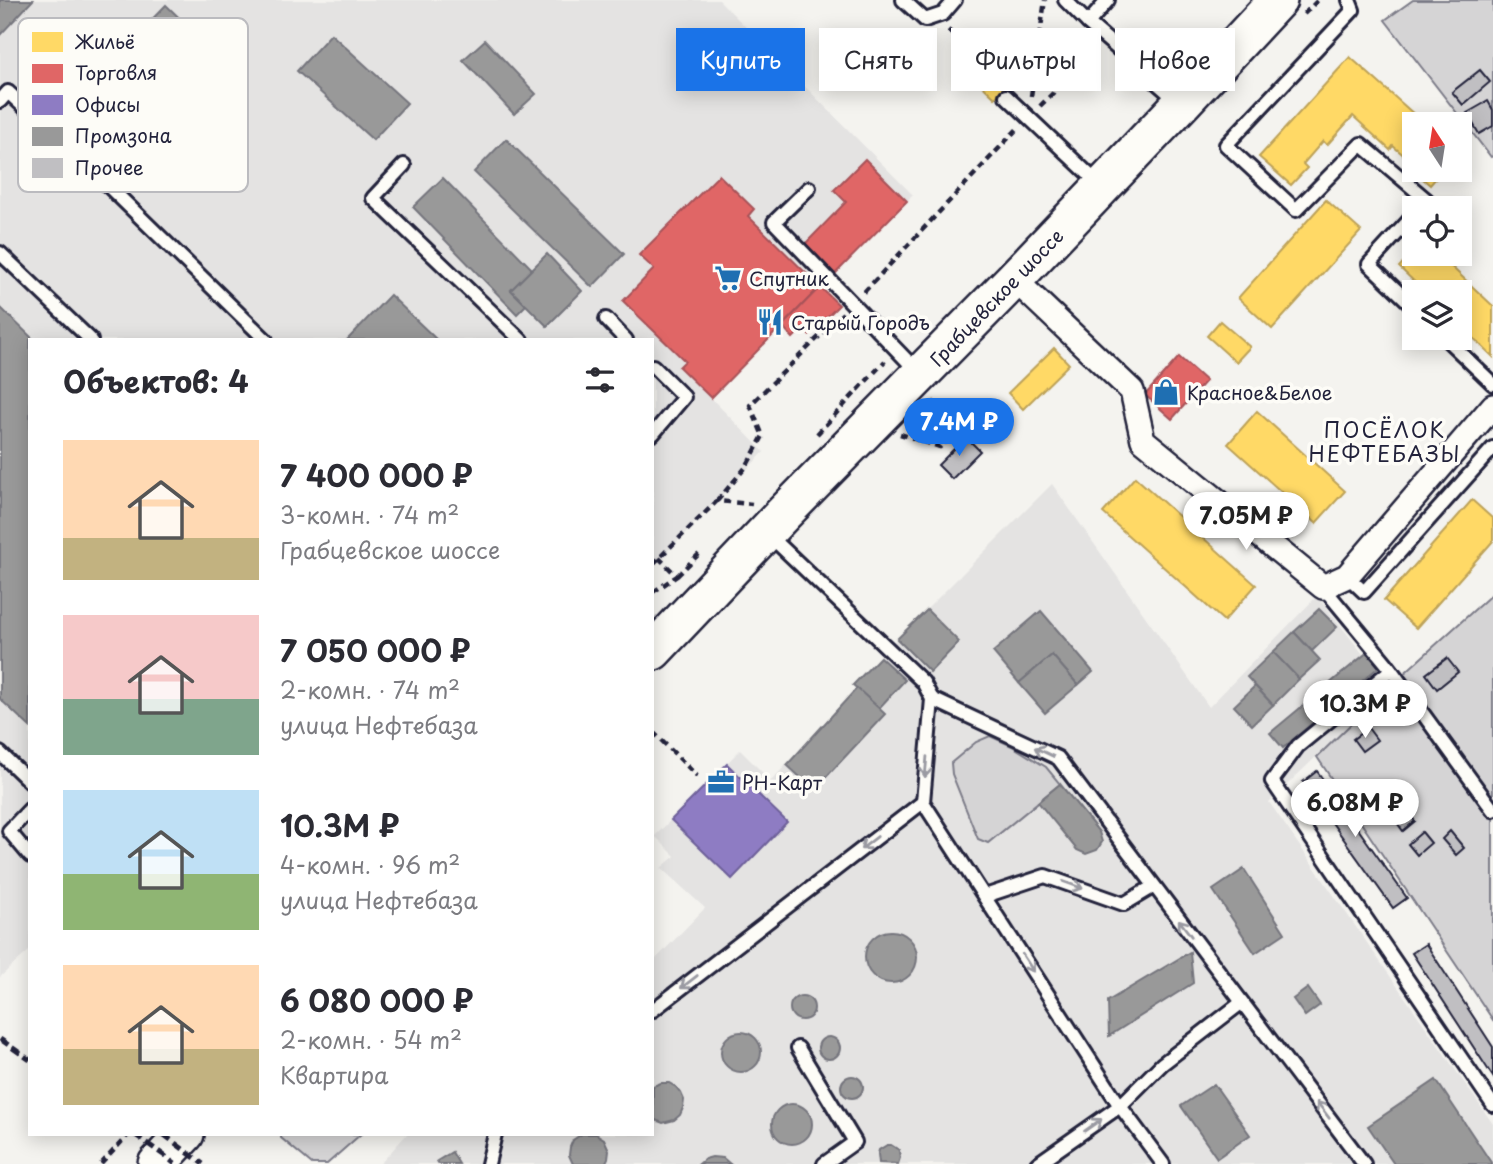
<!DOCTYPE html>
<html lang="ru">
<meta charset="utf-8">
<style>
:root{--surface:#fff;--page:#f7f7f7;--text:#2b2b33;--muted:#7c7c81;--accent:#1a73e8}
body{margin:0;font-family:"Playpen Sans",sans-serif;background:var(--page);color:var(--text);height:100vh;display:flex;flex-direction:column;font-size:26px;white-space:nowrap}
*{box-sizing:border-box;margin:0}
p{font-size:23px;color:var(--muted)}
.icon{flex:none;width:38px;height:38px;fill:none;stroke:currentColor;stroke-width:2;stroke-linecap:round;stroke-linejoin:round}
.map{position:relative;flex:1;overflow:hidden}
.panel{position:absolute;left:28px;top:338px;width:626px;height:798px;display:flex;flex-direction:column;background:var(--surface);border-radius:0px;box-shadow:0 4px 18px #0003}
.panel>*{flex:none}
.hud{position:absolute;left:676px;top:28px;width:665px;height:63px;display:flex;gap:14px}
.needle{width:46px;rotate:348deg}
.buttons{position:absolute;left:1402px;top:112px;display:grid;gap:14px}
.buttons a{display:grid;place-items:center;width:70px;height:70px;border-radius:0px;background:var(--surface);box-shadow:0 4px 18px #0003;font-size:35px}
.price{position:absolute;translate:-50% -60px;padding:0 16px;border-radius:24px;background:#fff;color:#222;font-size:23px;line-height:46px;filter:drop-shadow(0 2px 4px #0008)}
.price::after{content:'';position:absolute;left:50%;top:42px;width:21px;height:16px;margin-left:-10px;background:inherit;clip-path:polygon(0 0,100% 0,50% 100%)}
.price.on{background:var(--accent);color:#fff}
ul{padding:0;list-style:none}
li{display:flex;align-items:center;gap:21px;height:175px;padding:0 35px}
li span{display:grid;place-items:center;flex:none;width:196px;height:140px;border-radius:0px;color:#555}
li>.icon{margin-inline-start:auto}
span .icon{width:84px;height:84px;fill:#fffc;stroke-width:1}
li b{font-size:30px}
h2{display:flex;justify-content:space-between;align-items:center;height:84px;padding:0 35px;font-size:30px}
.tag{padding:0 24px;border-radius:0px;background:var(--surface);box-shadow:0 4px 18px #0003;font-size:24px;line-height:63px}
.tag.on{background:var(--accent);color:#fff}
.map>svg:first-child{display:block}
.built{fill:#e4e3e2}
.green{fill:#d5d4d5;stroke:#7c7b88;stroke-width:2}
.homes{fill:#ffd966;stroke:#bda259;stroke-width:2}
.shops{fill:#e06666;stroke:#a75259;stroke-width:2}
.offices{fill:#8e7cc3;stroke:#6e619a;stroke-width:2}
.industry{fill:#999;stroke:#75757d;stroke-width:2}
.building{fill:#c0bfc2;stroke:#22223b;stroke-width:2}
.lines{fill:none;stroke-linecap:round;stroke-linejoin:round}
.service-casing{stroke:#22223b;stroke-width:18}
.minor-casing{stroke:#22223b;stroke-width:28}
.primary-casing{stroke:#22223b;stroke-width:42}
.path{stroke:#22223b;stroke-width:4.5;stroke-dasharray:7 5;stroke-linecap:butt}
.service{stroke:#fdfcf7;stroke-width:12}
.minor{stroke:#fdfcf7;stroke-width:23}
.primary{stroke:#fdfcf7;stroke-width:37}
.rail{stroke:#22223b;stroke-width:5;stroke-dasharray:10 5;stroke-linecap:butt}
.oneway{stroke:#9a9aa2}
.labels{text-anchor:middle;dominant-baseline:central;stroke-width:7;stroke-linejoin:round;paint-order:stroke}
.poi-label{font-size:19px;fill:#22223b;stroke:#fdfcf7;text-anchor:start}
.street-label{font-size:19px;fill:#22223b;stroke:#fdfcf7}
.neighbourhood-label{font-size:21px;letter-spacing:2px;fill:#22223b;stroke:#fdfcf7}
.key{fill:#fdfcf7;stroke:#bbbbbf;stroke-width:2}
.key-label{font-size:19px;fill:#22223b}
</style>
<div class="map">
<svg width="1493" height="1164" viewBox="0 0 1493 1164">
<rect width="100%" height="100%" fill="#f4f3ef"/>
<filter id="ink" filterUnits="userSpaceOnUse"><feTurbulence type="fractalNoise" baseFrequency=".0143" numOctaves="2"/><feDisplacementMap in="SourceGraphic" scale="14" xChannelSelector="R" yChannelSelector="G"/><feConvolveMatrix kernelMatrix="1 2 1 2 8 2 1 2 1" color-interpolation-filters="sRGB"/></filter>
<g filter="url(#ink)">
<!-- built -->
<g class="built">
<path d="M0 0H719L913 195 711 398 764 452 653 566V340H30V950L0 977Z"/>
<path d="M1052 484 1209 707 1317 596 1389 687 1269 802 1493 1124V1164H380L407 1134H653V962L705 908 661 868 675 856 655 836 740 750 771 781 857 689 853 685 879 657Z"/>
</g>
<!-- green -->
<g class="green">
<path d="M1413 0H1493V156L1491 157 1385 20Z"/>
<path d="M1493 593V1020L1317 757 1389 687Z"/>
<path d="M990 736 1012 746 1046 767 1060 784 988 843 978 839 952 774 951 763 976 742Z"/>
<path d="M281 1134H361L327 1164H312L281 1138Z"/>
</g>
<!-- homes -->
<g class="homes">
<path d="M1350 57 1425 124H1414V164L1393 146 1390 150 1353 116 1327 145 1323 141 1303 164 1307 168 1291 185 1259 157Z"/>
<path d="M985 63 1008 84 995 98 972 76Z"/>
<path d="M1413 170H1443L1430 185Z"/>
<path d="M1326 200 1361 231 1272 329 1238 298Z"/>
<path d="M1414 251V254H1438L1493 306V357L1460 325V292H1425L1399 267Z"/>
<path d="M1220 321 1250 347 1236 362 1207 336Z"/>
<path d="M1054 348 1069 364 1023 409 1008 393Z"/>
<path d="M1257 411 1345 491 1316 523 1228 444Z"/>
<path d="M1135 477 1256 585 1224 621 1103 513Z"/>
<path d="M1472 500 1493 519V541L1416 628 1384 600Z"/>
</g>
<!-- shops -->
<g class="shops">
<path d="M865 159 907 201 835 274 805 244 846 202 834 190Z"/>
<path d="M719 175 754 209 748 216 820 287 711 398 679 367 685 361 623 301 654 269 639 255Z"/>
<path d="M820 287 839 305 809 335 803 328 793 338 782 326Z"/>
<path d="M1179 357 1206 381 1172 419 1145 395Z"/>
</g>
<!-- offices -->
<path class="offices" d="M727 764 787 822 732 879 671 820Z"/>
<!-- industry -->
<g class="industry">
<path d="M0 0H33L0 35Z"/>
<path d="M166 5 196 34 93 141 63 111Z"/>
<path d="M331 34 407 103 373 140 297 71Z"/>
<path d="M485 40 536 94 514 114 463 60Z"/>
<path d="M506 139 624 254 592 287 474 172Z"/>
<path d="M443 178 532 269 511 290 526 305 517 314 413 207Z"/>
<path d="M547 254 582 291 547 326 511 290Z"/>
<path d="M390 295 437 340H347Z"/>
<path d="M0 307 34 340H30V727L0 699Z"/>
<path d="M1319 609 1337 627 1312 651 1294 632Z"/>
<path d="M927 610 959 642 930 672 897 639Z"/>
<path d="M1041 611 1093 672 1078 685 1052 655 1019 683 993 652Z"/>
<path d="M1294 632 1320 660 1299 679 1273 652Z"/>
<path d="M1369 651 1381 665 1283 748 1270 733Z"/>
<path d="M1273 652 1299 679 1273 705 1247 677Z"/>
<path d="M1052 655 1078 685 1045 713 1019 683Z"/>
<path d="M880 657 905 680 879 708 853 685Z"/>
<path d="M1255 686 1273 705 1252 725 1234 706Z"/>
<path d="M857 688 885 714 814 790 787 765Z"/>
<path d="M1060 784 1099 832 1102 842 1097 850 1086 854 1077 850 1038 802Z"/>
<path d="M1244 869 1285 933 1255 953 1213 890Z"/>
<circle cx="891" cy="957" r="26"/>
<path d="M1190 952 1193 983 1109 1036 1108 1001Z"/>
<path d="M1308 988 1320 1005 1305 1016 1293 999Z"/>
<circle cx="802" cy="1008" r="12"/>
<circle cx="741" cy="1052" r="20"/>
<circle cx="829" cy="1048" r="11"/>
<circle cx="852" cy="1087" r="11"/>
<path d="M1436 1080 1492 1164H1394L1368 1126Z"/>
<path d="M661 1083H669L676 1087 681 1093 684 1100 683 1108 680 1115 674 1120 663 1123 653 1119V1086Z"/>
<path d="M1214 1084 1250 1135 1217 1158 1181 1106Z"/>
<circle cx="792" cy="1124" r="20"/>
<path d="M582 1134H596L604 1139 609 1150 608 1158 605 1164H573L569 1155 570 1147 573 1140Z"/>
<path d="M887 1145H891L899 1150 900 1158 898 1164 879 1163 878 1154 879 1150Z"/>
<path d="M452 1152 459 1164H439L437 1161Z"/>
<path d="M712 1157 723 1158 730 1164H699L705 1159Z"/>
</g>
<!-- building -->
<g class="building">
<path d="M1480 70 1490 82 1463 105 1452 92Z"/>
<path d="M1488 101 1493 110V126L1479 134 1467 113Z"/>
<path d="M966 437 980 451 952 479 938 465Z"/>
<path d="M1447 658 1458 672 1437 689 1426 674Z"/>
<path d="M1368 728 1377 740 1362 751 1353 739Z"/>
<path d="M1317 771 1407 898 1393 908 1303 782Z"/>
<path d="M1406 810 1415 821 1403 831 1395 820Z"/>
<path d="M1450 831 1464 848 1456 855 1442 839Z"/>
<path d="M1422 832 1431 843 1417 855 1408 844Z"/>
<path d="M1426 944 1493 1047V1077L1412 953Z"/>
</g>
<g class="lines">
<defs>
<g id="service">
<path d="M903 0 925 20 943 14 955 0"/>
<path d="M1065 0 1088 23 1180 103"/>
<path d="M1349 0 1353 10 1226 145 1296 210 1361 144 1427 200 1420 208"/>
<path d="M1088 23 1108 0"/>
<path d="M1006 96 1099 184"/>
<path d="M0 101 8 92 96 174 266 340"/>
<path d="M404 165 373 198 521 340"/>
<path d="M809 188 774 222 918 372"/>
<path d="M1414 215 1369 264 1414 307"/>
<path d="M0 253 91 340"/>
<path d="M606 319 626 340"/>
<path d="M1445 338 1493 384"/>
<path d="M653 366 684 397 653 434"/>
<path d="M769 535 923 682 932 699 923 802 1120 1106 1163 1164"/>
<path d="M1347 576 1364 592 1493 448"/>
<path d="M1323 587 1386 663 1493 810"/>
<path d="M1391 670 1298 746 1272 781 1493 1105"/>
<path d="M932 699 1058 758 1364 1164"/>
<path d="M0 753 30 782"/>
<path d="M30 809 9 831 30 856"/>
<path d="M985 896 1045 876 1124 904 1154 886"/>
<path d="M653 1010 923 802"/>
<path d="M798 1048 855 1142 824 1164"/>
<path d="M488 1164 495 1134"/>
<path d="M1037 1164 1120 1106 1162 1064 1241 1003"/>
</g>
<path id="minor" d="M1014 279 1132 391 1143 440 1323 587 1347 576 1493 406"/>
<g id="primary">
<path d="M653 651 784 513 1014 279 1181 104 1278 0"/>
<path d="M157 1164 185 1134"/>
</g>
</defs>
<!-- service casing -->
<use href="#service" class="service-casing"/>
<!-- minor casing -->
<use href="#minor" class="minor-casing"/>
<!-- primary casing -->
<use href="#primary" class="primary-casing"/>
<!-- path -->
<g class="path">
<path d="M1304 14 1318 0"/>
<path d="M948 30 971 52 989 59 1012 81"/>
<path d="M1031 96 1045 0"/>
<path d="M1040 106 1053 93 1066 64 1085 43"/>
<path d="M864 292 1018 128"/>
<path d="M817 434 885 361"/>
<path d="M900 434 940 447 949 439 933 400"/>
<path d="M717 501 746 467 763 436 750 405 843 313"/>
<path d="M653 564 717 501 752 504"/>
<path d="M677 576 700 553"/>
<path d="M653 592 677 576 659 558"/>
<path d="M653 732 697 776"/>
<path d="M101 1164 129 1134"/>
</g>
<!-- service -->
<use href="#service" class="service"/>
<!-- minor -->
<use href="#minor" class="minor"/>
<!-- primary -->
<use href="#primary" class="primary"/>
<!-- rail -->
<g class="rail">
<path d="M0 1039 30 1060"/>
<path d="M134 1134 165 1156 175 1164"/>
<path d="M163 1134 203 1164"/>
</g>
</g>
<!-- one-way arrows -->
<defs><path id="oneway-shaft" d="M-6 0H5M1.5-3L5.5 0L1.5 3" fill="none" stroke-width="1.6" stroke-linecap="round" stroke-linejoin="round" transform="scale(1.75)"/></defs>
<g class="oneway">
<use href="#oneway-shaft" transform="translate(1044 752) rotate(-155)"/>
<use href="#oneway-shaft" transform="translate(926 767) rotate(95)"/>
<use href="#oneway-shaft" transform="translate(869 843) rotate(142)"/>
<use href="#oneway-shaft" transform="translate(1073 885) rotate(20)"/>
<use href="#oneway-shaft" transform="translate(1185 928) rotate(-127)"/>
<use href="#oneway-shaft" transform="translate(1028 963) rotate(57)"/>
<use href="#oneway-shaft" transform="translate(689 982) rotate(142)"/>
<use href="#oneway-shaft" transform="translate(1323 1110) rotate(-127)"/>
<use href="#oneway-shaft" transform="translate(1093 1125) rotate(-35)"/>
</g>
</g>
<!-- icons -->
<defs>
<symbol id="supermarket-bare" viewBox="-9 -9 18 18"><path d="M-6-5.5h2.5l.6 2H6L4.5 2H-2.5L-4.4-4H-6ZM-1.5 3.2a1.3 1.3 0 1 0 .1 0ZM3 3.2a1.3 1.3 0 1 0 .1 0Z" fill="#1f6fb2" stroke="#fdfcf7" stroke-width="2.5" paint-order="stroke"/></symbol>
<symbol id="restaurant-bare" viewBox="-9 -9 18 18"><path d="M-5-6h1v4h1v-4h1v4h1v-4h1v5L-1.5 .5V6h-2V.5L-5-1ZM5-6V6H3V1.5H1.5Q1.5-4 5-6Z" fill="#1f6fb2" stroke="#fdfcf7" stroke-width="2.5" paint-order="stroke"/></symbol>
<symbol id="shop-bare" viewBox="-9 -9 18 18"><path d="M-5-2.5h2.3a2.7 3.5 0 0 1 5.4 0H5L5.5 6h-11ZM-1.5-2.5h3a1.5 2.3 0 0 0-3 0Z" fill="#1f6fb2" stroke="#fdfcf7" stroke-width="2.5" paint-order="stroke"/></symbol>
<symbol id="office-bare" viewBox="-9 -9 18 18"><path d="M-6-3h4V-5.5h4V-3h4V5H-6ZM-1-4.5V-3h2v-1.5ZM-6 0V1H6V0Z" fill="#1f6fb2" stroke="#fdfcf7" stroke-width="2.5" paint-order="stroke"/></symbol>
</defs>
<g fill-rule="evenodd">
<use href="#supermarket-bare" x="709" y="259" width="38" height="38"/>
<use href="#restaurant-bare" x="751" y="303" width="38" height="38"/>
<use href="#shop-bare" x="1147" y="373" width="38" height="38"/>
<use href="#office-bare" x="702" y="763" width="38" height="38"/>
</g>
<g class="labels">
<!-- poi labels -->
<g class="poi-label">
<text x="749" y="278">Спутник</text>
<text x="791" y="322">Старый Городъ</text>
<text x="1187" y="392">Красное&amp;Белое</text>
<text x="742" y="782">РН-Карт</text>
</g>
<!-- street labels -->
<g class="street-label">
<text transform="translate(996 297) rotate(-46)">Грабцевское шоссе</text>
</g>
<!-- neighbourhood labels -->
<g class="neighbourhood-label">
<text x="1385" y="429">ПОСЁЛОК<tspan x="1385" dy="24">НЕФТЕБАЗЫ</tspan></text>
</g>
</g>
<!-- legend -->
<rect x="18" y="18" width="230" height="174" rx="10" class="key"/>
<rect x="32" y="32" width="31" height="20" fill="#ffd966"/>
<rect x="32" y="64" width="31" height="19" fill="#e06666"/>
<rect x="32" y="95" width="31" height="20" fill="#8e7cc3"/>
<rect x="32" y="127" width="31" height="19" fill="#999"/>
<rect x="32" y="158" width="31" height="20" fill="#c0bfc2"/>
<g class="key-label">
<text x="75" y="49">Жильё</text>
<text x="75" y="80">Торговля</text>
<text x="75" y="112">Офисы</text>
<text x="75" y="143">Промзона</text>
<text x="75" y="175">Прочее</text>
</g>
</svg>
<div class="buttons">
<a><svg class="needle" viewBox="-14 -14 28 28"><path d="M0-13l5 13h-10z" fill="#e53935"/><path d="M0 13l5-13h-10z" fill="#7c7c81"/></svg></a>
<a><svg class="icon" aria-label="locate" viewBox="0 0 24 24"><circle cx="12" cy="12" r="6"/><path d="M12 2v4M12 18v4M2 12h4M18 12h4"/></svg></a>
<a><svg class="icon" aria-label="layers" viewBox="0 0 24 24"><path d="M12 4l9 5-9 5-9-5zM3 14l9 5 9-5"/></svg></a>
</div>
<b class="price on" style="left:959px;top:458px">7.4M ₽</b>
<b class="price" style="left:1246px;top:552px">7.05M ₽</b>
<b class="price" style="left:1365px;top:740px">10.3M ₽</b>
<b class="price" style="left:1355px;top:839px">6.08M ₽</b>
<div class="hud">
<a class="tag on">Купить</a>
<a class="tag">Снять</a>
<a class="tag">Фильтры</a>
<a class="tag">Новое</a>
</div>
<section class="panel">
<h2>Объектов: 4<svg class="icon" aria-label="filters" viewBox="0 0 24 24"><path d="M4 7h16M4 17h16"/><circle cx="9" cy="7" r="2"/><circle cx="15" cy="17" r="2"/></svg></h2>
<ul>
<li><span style="background:linear-gradient(#ffd9b3 70%,#c2b280 0)"><svg class="icon" aria-label="home" viewBox="0 0 24 24"><path d="M3 11l9-7 9 7M6 9v11h12V9"/></svg></span><div><b>7 400 000 ₽</b><p>3-комн. · 74 m²</p><p>Грабцевское шоссе</p></div></li>
<li><span style="background:linear-gradient(#f6c9c9 60%,#7fa58c 0)"><svg class="icon" aria-label="home" viewBox="0 0 24 24"><path d="M3 11l9-7 9 7M6 9v11h12V9"/></svg></span><div><b>7 050 000 ₽</b><p>2-комн. · 74 m²</p><p>улица Нефтебаза</p></div></li>
<li><span style="background:linear-gradient(#bfe0f5 60%,#8fb573 0)"><svg class="icon" aria-label="home" viewBox="0 0 24 24"><path d="M3 11l9-7 9 7M6 9v11h12V9"/></svg></span><div><b>10.3M ₽</b><p>4-комн. · 96 m²</p><p>улица Нефтебаза</p></div></li>
<li><span style="background:linear-gradient(#ffd9b3 60%,#c2b280 0)"><svg class="icon" aria-label="home" viewBox="0 0 24 24"><path d="M3 11l9-7 9 7M6 9v11h12V9"/></svg></span><div><b>6 080 000 ₽</b><p>2-комн. · 54 m²</p><p>Квартира</p></div></li>
</ul>
</section>
</div>
